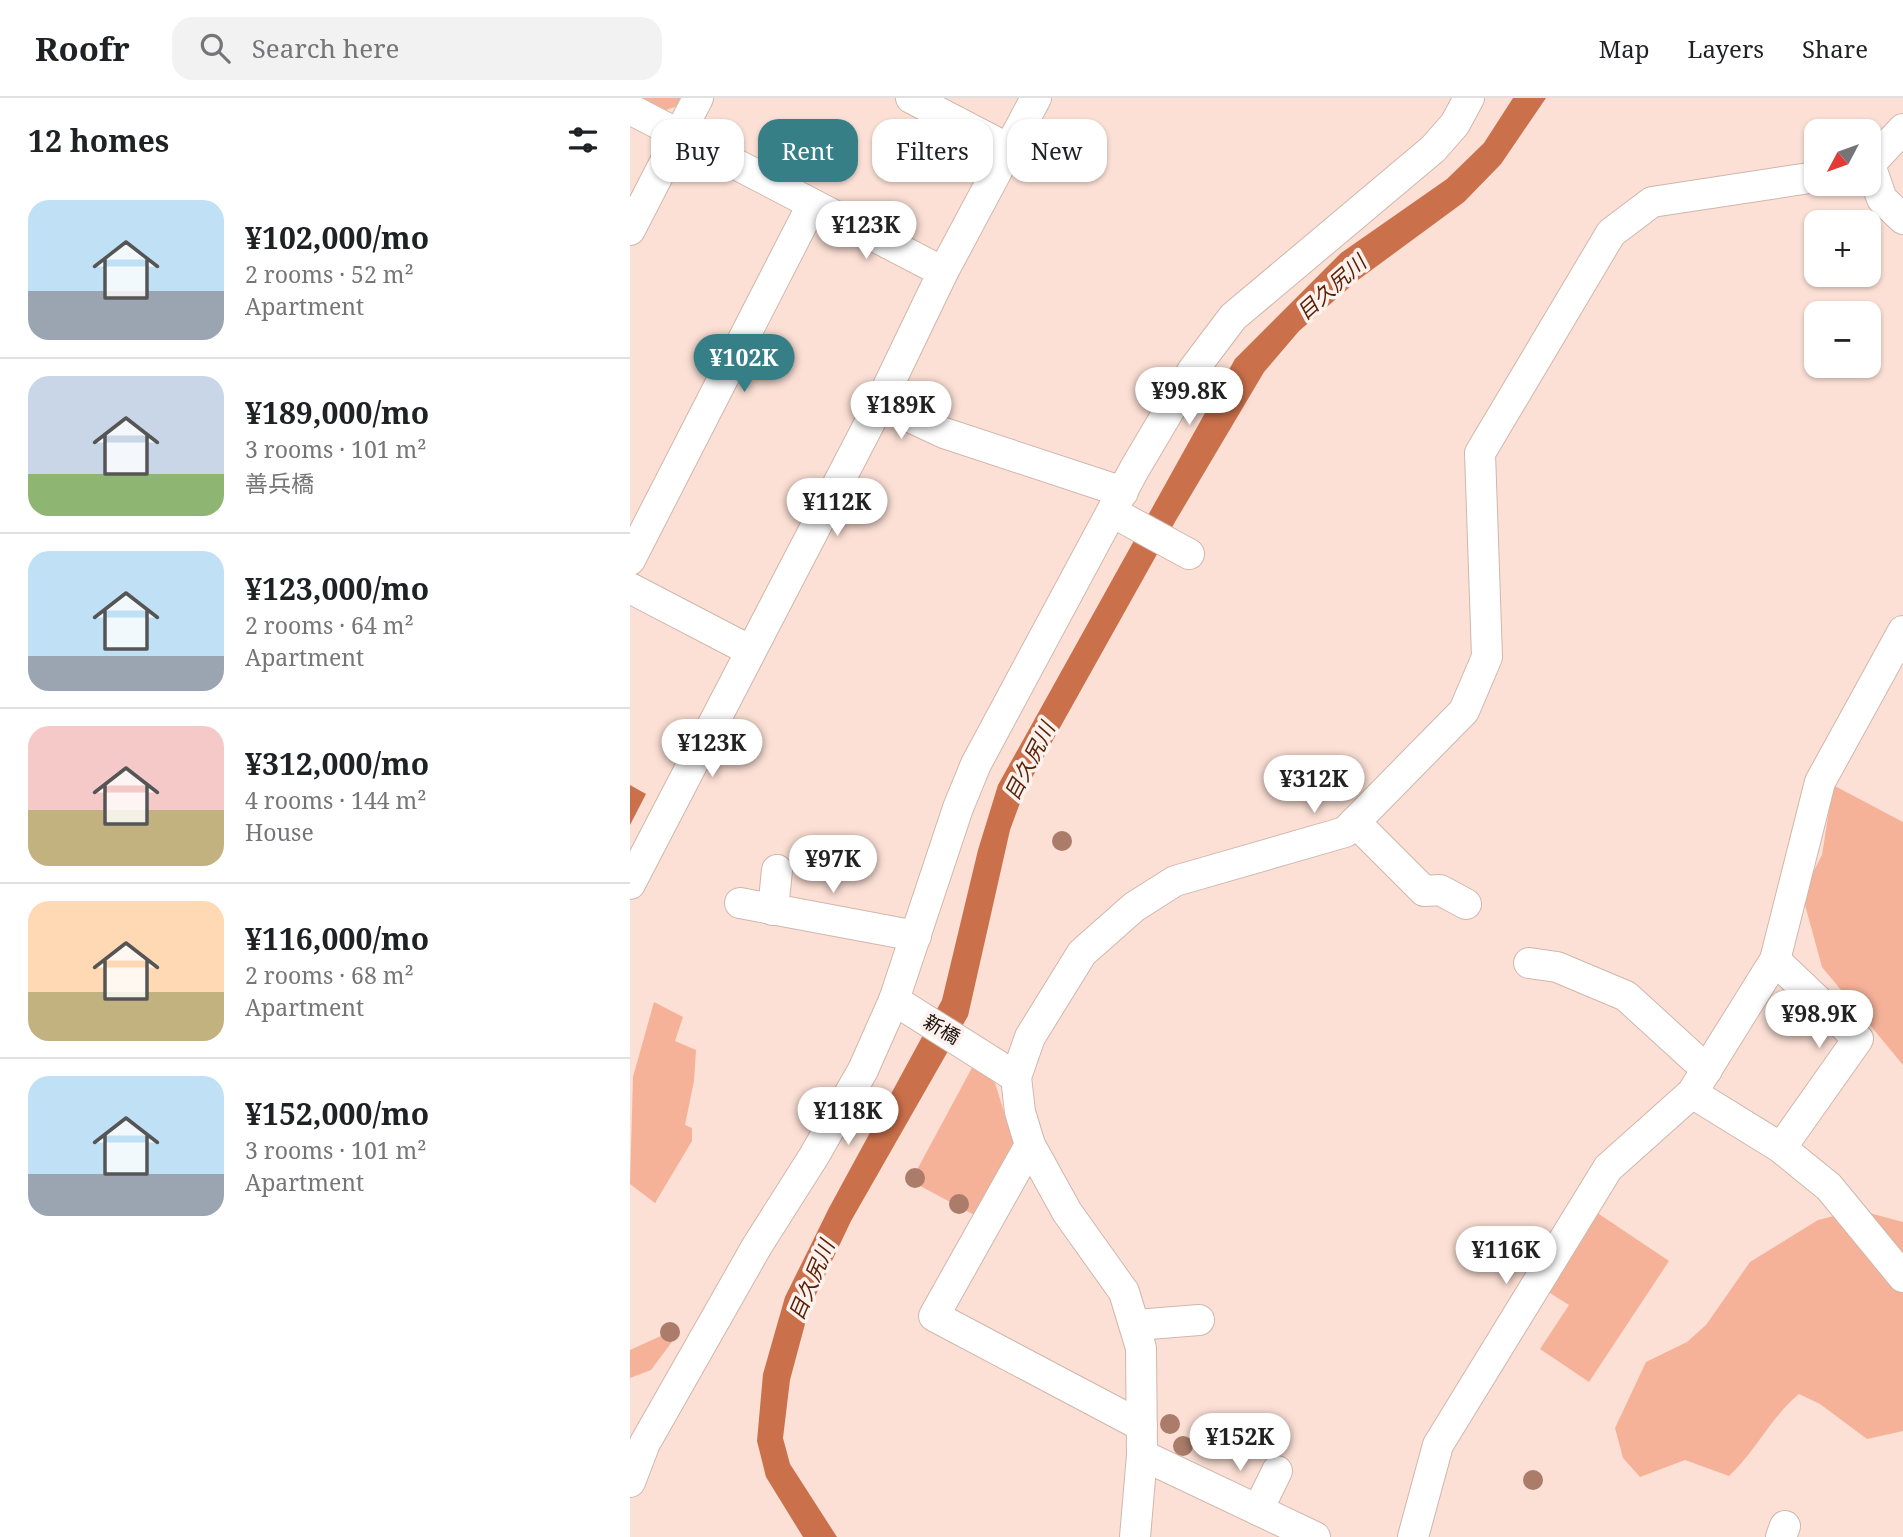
<!DOCTYPE html>
<meta charset="utf-8">
<style>
:root{--surface:#fff;--page:#f2f2f2;--text:#202124;--muted:#757577;--line:#e0e0e0;--accent:#377f87}
body{margin:0;font-family:"Noto Serif","Noto Sans JP",serif;background:var(--page);color:var(--text);height:100vh;display:flex;flex-direction:column;font-size:26px;white-space:nowrap}
*{box-sizing:border-box;margin:0}
p{font-size:23px;color:var(--muted)}
.icon{flex:none;width:38px;height:38px;fill:none;stroke:currentColor;stroke-width:2;stroke-linecap:round;stroke-linejoin:round}
.map{position:relative;flex:1;overflow:hidden}
.side{display:flex;flex-direction:column;background:var(--surface);width:630px}
.side>*{flex:none}
.top-card{position:absolute;left:21px;top:21px;width:665px;height:63px;display:flex;gap:14px}
.needle{width:46px;rotate:229deg}
.tools{position:absolute;left:1174px;top:21px;display:grid;gap:14px}
.tools a{display:grid;place-items:center;width:77px;height:77px;border-radius:14px;background:var(--surface);box-shadow:0 2px 5px #0004;font-size:35px}
.price{position:absolute;translate:-50% -60px;padding:0 16px;border-radius:24px;background:#fff;color:#222;font-size:23px;line-height:46px;filter:drop-shadow(0 2px 4px #0008)}
.price::after{content:'';position:absolute;left:50%;top:42px;width:21px;height:16px;margin-left:-10px;background:inherit;clip-path:polygon(0 0,100% 0,50% 100%)}
.price.active{background:var(--accent);color:#fff}
ul{padding:0;list-style:none}
li{display:flex;align-items:center;gap:21px;height:175px;padding:0 28px}
li+li{border-top:2px solid var(--line)}
li span{display:grid;place-items:center;flex:none;width:196px;height:140px;border-radius:21px;color:#555}
li>.icon{margin-inline-start:auto}
span .icon{width:84px;height:84px;fill:#fffc;stroke-width:1}
li b{font-size:30px}
h2{display:flex;justify-content:space-between;align-items:center;height:84px;padding:0 28px;font-size:30px}
.pill{padding:0 24px;border-radius:21px;background:var(--surface);box-shadow:0 2px 5px #0004;font-size:24px;line-height:63px}
.pill.active{background:var(--accent);color:#fff}
header{display:flex;align-items:center;gap:42px;box-sizing:border-box;height:98px;padding:0 35px;background:var(--surface);border-bottom:2px solid var(--line)}
header strong{font-size:33px}
nav{display:flex;gap:38px;margin-inline-start:auto;font-size:24px}
.search{width:490px;height:63px;background:var(--page);display:flex;align-items:center;gap:18px;box-sizing:border-box;padding:0 24px;border-radius:21px;color:var(--muted);font-size:26px}
main{display:flex;flex:1;min-height:0}
.map>svg:first-child{display:block}
.green{fill:#f5b298}
.water{fill:#ca704b}
.lines{fill:none;stroke-linecap:round;stroke-linejoin:round}
.minor-casing{stroke:#d0b6ab;stroke-width:32}
.minor{stroke:#fff;stroke-width:30}
.tree{fill:#aa7c69}
.labels{text-anchor:middle;dominant-baseline:central;stroke-width:7;stroke-linejoin:round;paint-order:stroke}
.street-label{font-size:19px;fill:#170e0a;stroke:#fcf1ed}
.water-label{font-size:21px;font-style:italic;fill:#591f02;stroke:#fcf1ed}
</style>
<header>
<strong>Roofr</strong>
<div class="search"><svg class="icon" aria-label="search" viewBox="0 0 24 24"><circle cx="10" cy="10" r="6"/><path d="M15 15l6 6"/></svg>Search here</div>
<nav><a>Map</a><a>Layers</a><a>Share</a></nav>
</header>
<main>
<section class="side">
<h2>12 homes<svg class="icon" aria-label="filters" viewBox="0 0 24 24"><path d="M4 7h16M4 17h16"/><circle cx="9" cy="7" r="2"/><circle cx="15" cy="17" r="2"/></svg></h2>
<ul>
<li><span style="background:linear-gradient(#bfe0f5 65%,#9aa5b1 0)"><svg class="icon" aria-label="home" viewBox="0 0 24 24"><path d="M3 11l9-7 9 7M6 9v11h12V9"/></svg></span><div><b>¥102,000/mo</b><p>2 rooms · 52 m²</p><p>Apartment</p></div></li>
<li><span style="background:linear-gradient(#c9d6e8 70%,#8fb573 0)"><svg class="icon" aria-label="home" viewBox="0 0 24 24"><path d="M3 11l9-7 9 7M6 9v11h12V9"/></svg></span><div><b>¥189,000/mo</b><p>3 rooms · 101 m²</p><p>善兵橋</p></div></li>
<li><span style="background:linear-gradient(#bfe0f5 75%,#9aa5b1 0)"><svg class="icon" aria-label="home" viewBox="0 0 24 24"><path d="M3 11l9-7 9 7M6 9v11h12V9"/></svg></span><div><b>¥123,000/mo</b><p>2 rooms · 64 m²</p><p>Apartment</p></div></li>
<li><span style="background:linear-gradient(#f6c9c9 60%,#c2b280 0)"><svg class="icon" aria-label="home" viewBox="0 0 24 24"><path d="M3 11l9-7 9 7M6 9v11h12V9"/></svg></span><div><b>¥312,000/mo</b><p>4 rooms · 144 m²</p><p>House</p></div></li>
<li><span style="background:linear-gradient(#ffd9b3 65%,#c2b280 0)"><svg class="icon" aria-label="home" viewBox="0 0 24 24"><path d="M3 11l9-7 9 7M6 9v11h12V9"/></svg></span><div><b>¥116,000/mo</b><p>2 rooms · 68 m²</p><p>Apartment</p></div></li>
<li><span style="background:linear-gradient(#bfe0f5 70%,#9aa5b1 0)"><svg class="icon" aria-label="home" viewBox="0 0 24 24"><path d="M3 11l9-7 9 7M6 9v11h12V9"/></svg></span><div><b>¥152,000/mo</b><p>3 rooms · 101 m²</p><p>Apartment</p></div></li>
</ul>
</section>
<div class="map">
<svg width="1273" height="1439" viewBox="0 0 1273 1439">
<rect width="100%" height="100%" fill="#fce0d5"/>
<!-- green -->
<g class="green">
<path d="M13 0H52L48 8 36 12Z"/>
<path d="M1203 687 1273 724V967L1192 869 1172 796 1192 757Z"/>
<path d="M24 904 53 919 45 943 66 952 64 983 55 1027 62 1030V1043L25 1105 0 1086 3 979Z"/>
<path d="M344 966 365 985 387 1056 350 1120 281 1083Z"/>
<path d="M963 1112 1039 1163 959 1284 910 1251 939 1207 912 1190Z"/>
<path d="M1228 1112 1273 1124V1333L1237 1341 1190 1306 1169 1296C1141 1319 1126 1353 1099 1378L1055 1362 1010 1379 993 1360 985 1330 1016 1264 1057 1244 1076 1227 1120 1164 1188 1122Z"/>
<path d="M44 1232 50 1233 21 1272 0 1280V1252Z"/>
</g>
<!-- water -->
<g class="water">
<path d="M883 0H916L871 66 834 104 728 182 669 233 634 274 545 424 394 694 380 732 338 918 221 1123 179 1211 160 1282 153 1340 160 1366 207 1439H173L136 1379 127 1343 133 1276 155 1199 199 1110 312 902 348 752 368 687 605 261 711 155 817 81 854 45Z"/>
<path d="M0 687 16 696 0 727Z"/>
</g>
<g class="lines">
<defs>
<g id="minor">
<path d="M281 0 379 51"/>
<path d="M0 11 313 174"/>
<path d="M1239 67 1273 31"/>
<path d="M1240 67 1252 101 1273 121"/>
<path d="M0 132 68 0"/>
<path d="M250 305 314 335 493 394"/>
<path d="M484 415 559 456"/>
<path d="M0 462 182 107"/>
<path d="M0 490 119 552"/>
<path d="M1273 533 1190 684 1145 862 1062 995 1151 1050 1199 1089 1273 1179"/>
<path d="M725 724 794 793 810 792 836 806"/>
<path d="M0 786 250 305 313 174 406 0"/>
<path d="M110 805 286 838"/>
<path d="M143 812 147 772"/>
<path d="M1145 862 1228 941 1151 1050"/>
<path d="M899 865 927 869 996 898 1077 972"/>
<path d="M264 902 386 979"/>
<path d="M400 1047 304 1218 512 1328"/>
<path d="M506 1227 569 1222"/>
<path d="M512 1357 685 1439"/>
<path d="M0 1384 15 1345 127 1148 184 1058 233 972 264 902 328 710 346 666 505 370 563 272 603 219 803 51 825 26 839 0"/>
<path d="M628 1412 647 1373"/>
<path d="M505 1439 512 1357 511 1250 494 1194 437 1114 400 1047 390 1014 386 979 400 939 452 855 504 809 545 783 715 734 834 613 857 559 850 355 981 135 1022 104 1186 79"/>
<path d="M783 1439 808 1347 978 1070 1062 995"/>
<path d="M1151 1439 1155 1428"/>
</g>
</defs>
<!-- minor casing -->
<use href="#minor" class="minor-casing"/>
<!-- minor -->
<use href="#minor" class="minor"/>
</g>
<!-- trees -->
<g class="tree">
<circle cx="432" cy="743" r="10"/>
<circle cx="285" cy="1080" r="10"/>
<circle cx="329" cy="1106" r="10"/>
<circle cx="40" cy="1234" r="10"/>
<circle cx="540" cy="1326" r="10"/>
<circle cx="553" cy="1348" r="10"/>
<circle cx="903" cy="1382" r="10"/>
</g>
<g class="labels">
<!-- street labels -->
<g class="street-label">
<text transform="translate(312 931) rotate(31)">新橋</text>
</g>
<!-- water labels -->
<g class="water-label">
<text transform="translate(701 189) rotate(-42)">目久尻川</text>
<text transform="translate(399 663) rotate(-63)">目久尻川</text>
<text transform="translate(181 1182) rotate(-67)">目久尻川</text>
</g>
</g>
</svg>
<div class="tools">
<a><svg class="needle" viewBox="-14 -14 28 28"><path d="M0-13l5 13h-10z" fill="#e53935"/><path d="M0 13l5-13h-10z" fill="#757577"/></svg></a>
<a>+</a>
<a>−</a>
</div>
<b class="price" style="left:236px;top:163px">¥123K</b>
<b class="price active" style="left:114px;top:296px">¥102K</b>
<b class="price" style="left:559px;top:329px">¥99.8K</b>
<b class="price" style="left:271px;top:343px">¥189K</b>
<b class="price" style="left:207px;top:440px">¥112K</b>
<b class="price" style="left:82px;top:681px">¥123K</b>
<b class="price" style="left:684px;top:717px">¥312K</b>
<b class="price" style="left:203px;top:797px">¥97K</b>
<b class="price" style="left:1189px;top:952px">¥98.9K</b>
<b class="price" style="left:218px;top:1049px">¥118K</b>
<b class="price" style="left:876px;top:1188px">¥116K</b>
<b class="price" style="left:610px;top:1375px">¥152K</b>
<div class="top-card">
<a class="pill">Buy</a>
<a class="pill active">Rent</a>
<a class="pill">Filters</a>
<a class="pill">New</a>
</div>
</div>
</main>
